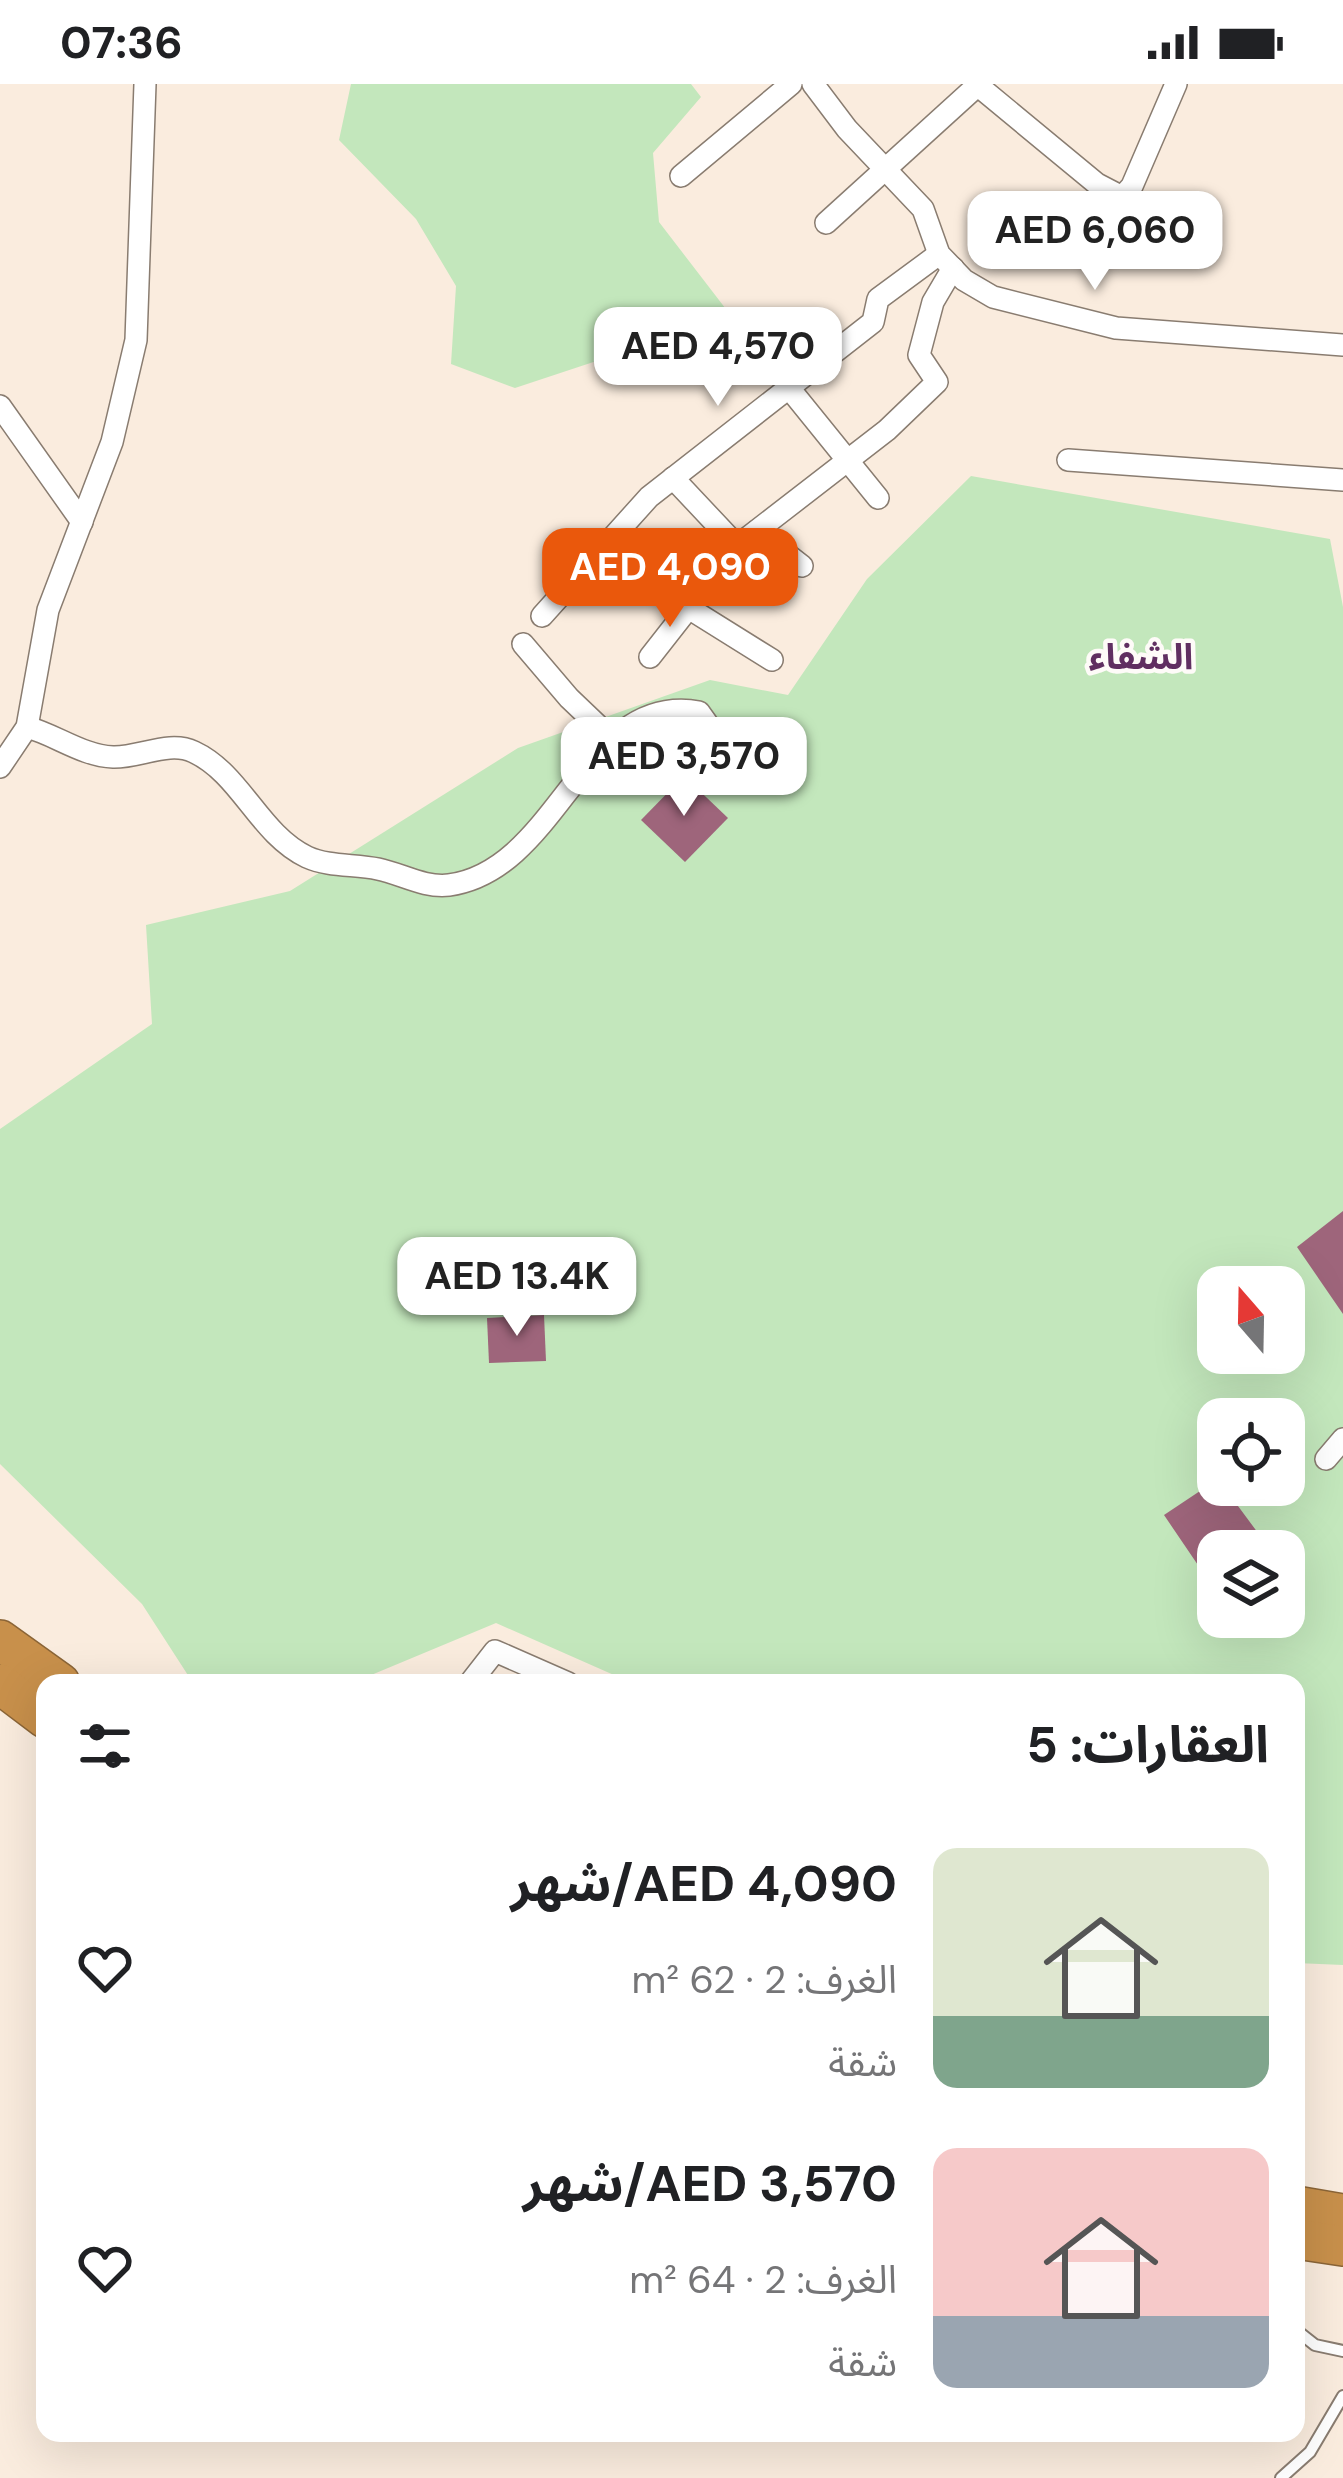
<!DOCTYPE html>
<html lang="ar">
<meta charset="utf-8">
<style>
:root{--surface:#fff;--page:#f2f2f2;--text:#202124;--muted:#757577;--accent:#ea580c}
body{margin:0;font-family:"DM Sans","Noto Sans Arabic",sans-serif;background:var(--page);color:var(--text);direction:rtl;height:100vh;display:flex;flex-direction:column;font-size:45px;white-space:nowrap}
*{box-sizing:border-box;margin:0}
p{font-size:39px;color:var(--muted)}
.icon{flex:none;width:66px;height:66px;fill:none;stroke:currentColor;stroke-width:2;stroke-linecap:round;stroke-linejoin:round}
.map{position:relative;flex:1;overflow:hidden;direction:ltr}
.drawer{position:absolute;left:36px;top:1590px;width:1269px;height:768px;display:flex;flex-direction:column;background:var(--surface);border-radius:24px;box-shadow:0 12px 48px #0002;direction:rtl}
.drawer>*{flex:none}
.needle{width:78px;rotate:340deg}
.buttons{position:absolute;left:1197px;top:1182px;display:grid;gap:24px}
.buttons a{display:grid;place-items:center;width:108px;height:108px;border-radius:24px;background:var(--surface);box-shadow:0 12px 48px #0002;font-size:60px}
.price{position:absolute;translate:-50% -102px;padding:0 27px;border-radius:24px;background:#fff;color:#222;font-size:39px;line-height:78px;filter:drop-shadow(0 3px 6px #0008)}
.price::after{content:'';position:absolute;left:50%;top:72px;width:36px;height:27px;margin-left:-18px;background:inherit;clip-path:polygon(0 0,100% 0,50% 100%)}
.price.current{background:var(--accent);color:#fff}
ul{padding:0;list-style:none}
li{display:flex;align-items:center;gap:36px;height:300px;padding:0 36px}
li span{display:grid;place-items:center;flex:none;width:336px;height:240px;border-radius:24px;color:#555}
li>.icon{margin-inline-start:auto}
span .icon{width:144px;height:144px;fill:#fffc;stroke-width:1}
li b{font-size:51px}
h2{display:flex;justify-content:space-between;align-items:center;height:144px;padding:0 36px;font-size:51px}
.status{display:flex;justify-content:space-between;align-items:center;height:84px;padding:0 60px;background:var(--surface);direction:ltr}
.status svg{height:33px;fill:currentColor}
.map>svg:first-child{display:block}
.green{fill:#c3e7bc;fill-rule:evenodd}
.building{fill:#9e657b}
.lines{fill:none;stroke-linecap:round;stroke-linejoin:round}
.lane-casing{stroke:#897c70;stroke-width:14}
.street-casing{stroke:#897c70;stroke-width:24}
.highway-casing{stroke:#8b6537;stroke-width:42}
.lane{stroke:#fff;stroke-width:10}
.street{stroke:#fff;stroke-width:21}
.highway{stroke:#c8904b;stroke-width:39}
.labels{text-anchor:middle;dominant-baseline:central;stroke-width:9;stroke-linejoin:round;paint-order:stroke}
.neighbourhood-label{font-size:36px;font-weight:bold;fill:#602f61;stroke:#fefbf8}
</style>
<div class="status"><b>07:36</b><svg viewBox="0 0 49 12"><path d="M0 12V9h3v3zM5 12V6h3v6zM10 12V3h3v9zM15 12V0h3v12zM26 1h20v11H26zM47 4h2v5h-2z"/></svg></div>
<div class="map">
<svg width="1343" height="2394" viewBox="0 0 1343 2394">
<rect width="100%" height="100%" fill="#faecde"/>
<!-- green -->
<g class="green">
<path d="M351 0H691L701 13 653 69 659 138 752 259 693 245 515 304 451 280 456 202 416 135 339 56Z"/>
<path d="M971 392 1330 455 1343 523V1881L1296 1879V1599H632L496 1539 352 1599H193L142 1520 0 1380V1045L152 940 146 841 290 807 518 664 710 596 788 611 867 495ZM1218 1203H1284V1269H1218ZM1218 1335H1284V1401H1218ZM1218 1467H1284V1533H1218Z"/>
</g>
<!-- building -->
<g class="building">
<path d="M684 692 728 734 685 778 641 736Z"/>
<path d="M1343 1127V1230L1297 1163Z"/>
<path d="M544 1231 546 1277 489 1279 487 1234Z"/>
<path d="M1218 1395 1258 1449 1232 1467H1218V1476L1202 1487 1164 1431Z"/>
</g>
<g class="lines">
<defs>
<g id="lane">
<path d="M1296 2246 1315 2261 1343 2267"/>
<path d="M1281 2394 1310 2368 1343 2312"/>
</g>
<g id="street">
<path d="M813 0 847 45 923 125 939 170 964 196 993 213 1116 244 1343 261"/>
<path d="M976 0 1097 100 1122 113 1132 102 1176 0"/>
<path d="M681 92 791 0"/>
<path d="M826 139 979 0"/>
<path d="M789 304 878 414"/>
<path d="M0 322 82 438"/>
<path d="M1068 376 1343 396"/>
<path d="M673 394 737 462"/>
<path d="M757 447 802 482"/>
<path d="M599 468 772 576"/>
<path d="M542 532 649 413 873 238 878 215 939 170"/>
<path d="M523 560 569 614 612 655"/>
<path d="M650 573 737 462 887 346 937 298 919 271 933 218 953 184"/>
<path d="M27 643C56 651 83 672 113 673 139 674 169 656 194 668 241 690 259 750 307 773 329 783 355 780 378 785 402 790 424 804 449 801 560 786 584 607 699 628L709 642 695 656"/>
<path d="M0 683 27 643 48 526 112 358 136 256 145 0"/>
<path d="M1326 1375 1343 1355"/>
<path d="M470 1599 495 1567 568 1599"/>
</g>
<g id="highway">
<path d="M0 1556 60 1599"/>
<path d="M0 1600 45 1634"/>
<path d="M1296 2122 1343 2130"/>
<path d="M1296 2155 1343 2162"/>
</g>
</defs>
<!-- lane casing -->
<use href="#lane" class="lane-casing"/>
<!-- street casing -->
<use href="#street" class="street-casing"/>
<!-- highway casing -->
<use href="#highway" class="highway-casing"/>
<!-- lane -->
<use href="#lane" class="lane"/>
<!-- street -->
<use href="#street" class="street"/>
<!-- highway -->
<use href="#highway" class="highway"/>
</g>
<g class="labels">
<!-- neighbourhood labels -->
<g class="neighbourhood-label">
<text x="1141" y="572">الشفاء</text>
</g>
</g>
</svg>
<div class="buttons">
<a><svg class="needle" viewBox="-14 -14 28 28"><path d="M0-13l5 13h-10z" fill="#e53935"/><path d="M0 13l5-13h-10z" fill="#757577"/></svg></a>
<a><svg class="icon" aria-label="locate" viewBox="0 0 24 24"><circle cx="12" cy="12" r="6"/><path d="M12 2v4M12 18v4M2 12h4M18 12h4"/></svg></a>
<a><svg class="icon" aria-label="layers" viewBox="0 0 24 24"><path d="M12 4l9 5-9 5-9-5zM3 14l9 5 9-5"/></svg></a>
</div>
<b class="price" style="left:1095px;top:209px">AED 6,060</b>
<b class="price" style="left:718px;top:325px">AED 4,570</b>
<b class="price current" style="left:670px;top:546px">AED 4,090</b>
<b class="price" style="left:684px;top:735px">AED 3,570</b>
<b class="price" style="left:517px;top:1255px">AED 13.4K</b>
<section class="drawer">
<h2>العقارات: 5<svg class="icon" aria-label="filters" viewBox="0 0 24 24"><path d="M4 7h16M4 17h16"/><circle cx="9" cy="7" r="2"/><circle cx="15" cy="17" r="2"/></svg></h2>
<ul>
<li><span style="background:linear-gradient(#dfe7d0 70%,#7fa58c 0)"><svg class="icon" aria-label="home" viewBox="0 0 24 24"><path d="M3 11l9-7 9 7M6 9v11h12V9"/></svg></span><div><b>AED 4,090/شهر</b><p>الغرف: 2 · 62 m²</p><p>شقة</p></div><svg class="icon" aria-label="heart" viewBox="0 0 24 24"><path d="M12 20l-8-8c-3-5 5-10 8-4 3-6 11-1 8 4z"/></svg></li>
<li><span style="background:linear-gradient(#f6c9c9 70%,#9aa5b1 0)"><svg class="icon" aria-label="home" viewBox="0 0 24 24"><path d="M3 11l9-7 9 7M6 9v11h12V9"/></svg></span><div><b>AED 3,570/شهر</b><p>الغرف: 2 · 64 m²</p><p>شقة</p></div><svg class="icon" aria-label="heart" viewBox="0 0 24 24"><path d="M12 20l-8-8c-3-5 5-10 8-4 3-6 11-1 8 4z"/></svg></li>
</ul>
</section>
</div>
